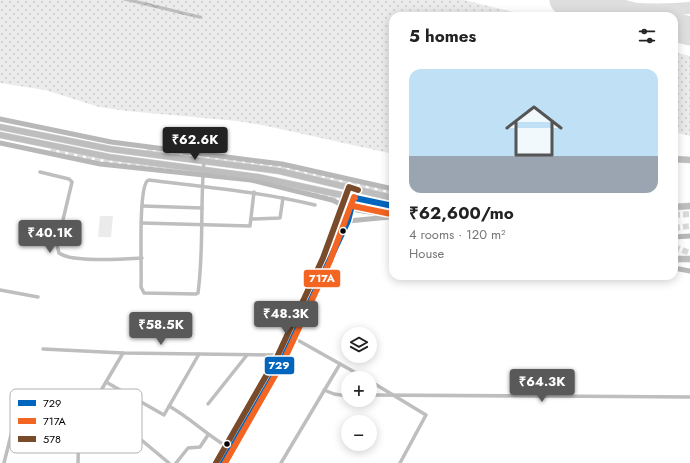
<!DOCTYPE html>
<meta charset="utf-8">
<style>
:root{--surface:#fff;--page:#f2f2f2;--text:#222;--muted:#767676;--line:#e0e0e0;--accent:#595959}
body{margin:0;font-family:Jost,sans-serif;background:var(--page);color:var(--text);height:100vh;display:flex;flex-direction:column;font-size:15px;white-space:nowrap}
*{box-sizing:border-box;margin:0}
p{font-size:13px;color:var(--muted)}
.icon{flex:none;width:22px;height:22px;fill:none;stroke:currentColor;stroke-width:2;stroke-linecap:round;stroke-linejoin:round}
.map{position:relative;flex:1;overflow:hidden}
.panel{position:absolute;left:389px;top:12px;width:289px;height:268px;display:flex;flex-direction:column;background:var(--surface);border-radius:12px;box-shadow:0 2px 10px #0003}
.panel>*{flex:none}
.controls{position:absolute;left:341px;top:327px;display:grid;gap:8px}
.controls a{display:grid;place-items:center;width:36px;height:36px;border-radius:50%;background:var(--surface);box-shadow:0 2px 10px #0003;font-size:20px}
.price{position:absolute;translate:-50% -34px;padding:0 9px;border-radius:4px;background:var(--accent);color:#fff;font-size:13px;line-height:26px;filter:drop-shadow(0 1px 2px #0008)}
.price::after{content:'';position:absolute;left:50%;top:24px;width:12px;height:9px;margin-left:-6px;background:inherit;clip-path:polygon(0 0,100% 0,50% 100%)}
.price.selected{background:#222;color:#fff}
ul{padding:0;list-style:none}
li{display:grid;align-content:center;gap:8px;height:212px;padding:0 20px}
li+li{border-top:1px solid var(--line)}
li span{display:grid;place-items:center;height:124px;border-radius:12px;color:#555}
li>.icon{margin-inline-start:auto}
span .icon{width:72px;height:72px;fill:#fffc;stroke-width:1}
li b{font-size:17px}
h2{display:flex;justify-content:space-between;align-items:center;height:48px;padding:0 20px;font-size:17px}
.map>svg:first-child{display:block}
.grass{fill:url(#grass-dots)}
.pitch{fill:#ebebeb}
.water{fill:url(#water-waves)}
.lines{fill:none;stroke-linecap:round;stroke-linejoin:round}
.taxiway{stroke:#dedede;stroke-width:12}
.runway{stroke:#dedede;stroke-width:29}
.highway-tunnel{stroke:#d9d9d9;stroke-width:6;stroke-dasharray:6 3;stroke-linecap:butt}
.highway-casing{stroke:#dbdbdb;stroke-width:7}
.street{stroke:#bebebe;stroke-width:3.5}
.secondary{stroke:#b8b8b8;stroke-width:5}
.highway{stroke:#bebebe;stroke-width:6}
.bus-1-casing{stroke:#fff;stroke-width:9}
.bus-2-casing{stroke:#fff;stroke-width:9}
.bus-3-casing{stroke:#fff;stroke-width:9}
.bus-1{stroke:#0065bd;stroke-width:6}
.bus-2{stroke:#f26522;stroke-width:6}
.bus-3{stroke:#7a4b2a;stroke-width:6}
.bus-dot{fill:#000;stroke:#fff;stroke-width:1.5}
.key{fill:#fff;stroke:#b2b2b2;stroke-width:1}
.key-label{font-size:11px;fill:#000}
.line-badge{stroke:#fff;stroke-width:1.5}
.badge-label{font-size:11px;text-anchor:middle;font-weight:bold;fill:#fff}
</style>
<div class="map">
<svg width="690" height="463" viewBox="0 0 690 463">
<defs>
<pattern id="grass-dots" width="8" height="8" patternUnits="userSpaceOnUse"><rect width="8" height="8" fill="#ebebeb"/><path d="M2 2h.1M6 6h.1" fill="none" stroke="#c8c8c8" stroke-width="1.8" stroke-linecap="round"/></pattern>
<pattern id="water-waves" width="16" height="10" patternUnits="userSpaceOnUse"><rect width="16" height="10" fill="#bebebe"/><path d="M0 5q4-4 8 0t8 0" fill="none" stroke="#a2a2a2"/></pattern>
</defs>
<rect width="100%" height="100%" fill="#fff"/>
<!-- grass -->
<g class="grass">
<path d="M0 0H464L529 16H393V154L267 126 237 121 127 111 99 107 45 90 0 83Z"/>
<path d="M674 52 690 56V136L674 132Z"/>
</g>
<!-- pitch -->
<path class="pitch" d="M100 216H113L111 237H98Z"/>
<!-- water -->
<path class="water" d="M122 0H136L202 16 201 19Z"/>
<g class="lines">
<!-- taxiway -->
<path class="taxiway" d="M567 1C608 8 648 12 690 8"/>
<!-- runway -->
<g class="runway">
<path d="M564 0 630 16"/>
<path d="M674 27 690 31"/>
</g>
<!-- highway-tunnel -->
<g class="highway-tunnel">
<path d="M51 148 108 161 197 172"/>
<path d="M147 149 263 165 393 193"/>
<path d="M287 186 393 210"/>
<path d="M674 215 690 214"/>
<path d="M674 228 690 226"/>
<path d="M674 247 690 253"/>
</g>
<defs>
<g id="highway">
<path d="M0 127 110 149 279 171 393 198"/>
<path d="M0 135 109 157 258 177 393 206"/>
<path d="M674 159 690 160"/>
<path d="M674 207 690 206"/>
<path d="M674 259H690"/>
</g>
</defs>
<!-- highway casing -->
<use href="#highway" class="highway-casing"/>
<!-- street -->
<g class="street">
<path d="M204 161C200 205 204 249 198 293L196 294 144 293 141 287C142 268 138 193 147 181L149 180C205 187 261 192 315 205"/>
<path d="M40 172 69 179 72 182 57 245 59 253C72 263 125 259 142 258"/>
<path d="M143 206 202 208"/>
<path d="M252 219 280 218 283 198"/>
<path d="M142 223 250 226 254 192"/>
<path d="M0 290 38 297"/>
<path d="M294 338 365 378"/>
<path d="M43 349 123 353 278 355"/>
<path d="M370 381 426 415 400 463"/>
<path d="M106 382 164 415 199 354"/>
<path d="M324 390 334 394 348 396"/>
<path d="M370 395 690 397"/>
<path d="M208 404 247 355"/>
<path d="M169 406C190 418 206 434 226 446"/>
<path d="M133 433 169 463"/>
<path d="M4 463 15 419 35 428 79 430"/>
<path d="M78 463 79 428 123 353"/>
<path d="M176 463 188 448 200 447 208 435"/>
<path d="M281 463 340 364"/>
</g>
<!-- secondary -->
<g class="secondary">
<path d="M0 119 111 142 282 164 393 189"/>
<path d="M0 143 100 164 251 180 332 200 351 209 393 216"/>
<path d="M348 221 390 217"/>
<path d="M674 237 690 236"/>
<path d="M674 268 690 271"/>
<path d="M216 463 278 355 323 258 349 187"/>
<path d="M223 463 294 338 348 221 358 190"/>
</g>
<!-- highway -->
<use href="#highway" class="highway"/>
<defs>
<g id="bus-1">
<path d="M355 198 393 206"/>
<path d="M223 463 282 361 348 221 351 209"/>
</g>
<g id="bus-2">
<path d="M353 206 391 214"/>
<path d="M225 463 285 358 330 261 354 197 355 198"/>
</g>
<path id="bus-3" d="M216 463 278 355 323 258 349 187 358 190"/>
</defs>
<!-- bus-1 casing -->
<use href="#bus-1" class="bus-1-casing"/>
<!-- bus-2 casing -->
<use href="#bus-2" class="bus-2-casing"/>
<!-- bus-3 casing -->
<use href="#bus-3" class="bus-3-casing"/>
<!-- bus-1 -->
<use href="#bus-1" class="bus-1"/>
<!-- bus-2 -->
<use href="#bus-2" class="bus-2"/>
<!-- bus-3 -->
<use href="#bus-3" class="bus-3"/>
</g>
<!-- markers -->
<g class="bus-dot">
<circle cx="343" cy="231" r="3.5"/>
<circle cx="227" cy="444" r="3.5"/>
</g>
<!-- legend -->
<rect x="10" y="389" width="132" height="64" rx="6" class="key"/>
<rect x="18" y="400" width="18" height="6" fill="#0065bd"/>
<rect x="18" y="418" width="18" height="6" fill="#f26522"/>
<rect x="18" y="436" width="18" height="6" fill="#7a4b2a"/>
<g class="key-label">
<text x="43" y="407">729</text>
<text x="43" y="425">717A</text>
<text x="43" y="443">578</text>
</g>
<g class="line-badge">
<rect x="303" y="269" width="38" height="19" rx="4" fill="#f26522"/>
<rect x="264" y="356" width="31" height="19" rx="4" fill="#0065bd"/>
</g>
<g class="badge-label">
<text x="322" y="282">717A</text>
<text x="279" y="369">729</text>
</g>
</svg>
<div class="controls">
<a><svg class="icon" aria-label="layers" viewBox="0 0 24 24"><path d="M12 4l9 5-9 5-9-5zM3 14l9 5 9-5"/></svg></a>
<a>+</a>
<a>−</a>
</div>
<b class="price selected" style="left:195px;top:161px">₹62.6K</b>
<b class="price" style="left:50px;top:254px">₹40.1K</b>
<b class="price" style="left:286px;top:335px">₹48.3K</b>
<b class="price" style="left:161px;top:346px">₹58.5K</b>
<b class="price" style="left:542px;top:403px">₹64.3K</b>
<section class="panel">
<h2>5 homes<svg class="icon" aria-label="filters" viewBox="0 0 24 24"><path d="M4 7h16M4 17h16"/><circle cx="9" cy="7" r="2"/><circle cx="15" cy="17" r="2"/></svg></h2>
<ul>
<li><span style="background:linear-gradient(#bfe0f5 70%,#9aa5b1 0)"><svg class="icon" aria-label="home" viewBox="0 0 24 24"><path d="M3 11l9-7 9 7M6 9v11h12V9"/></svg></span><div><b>₹62,600/mo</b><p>4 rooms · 120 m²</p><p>House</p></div></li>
</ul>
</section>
</div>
